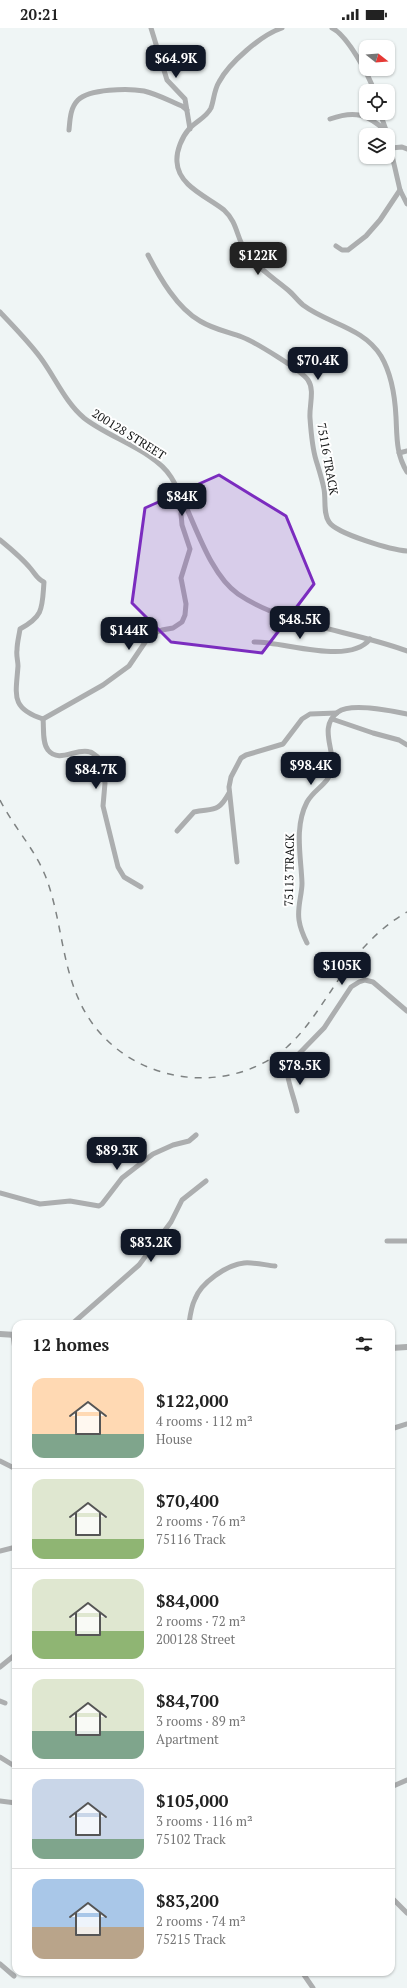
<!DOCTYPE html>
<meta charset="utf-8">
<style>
:root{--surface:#fff;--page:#f2f2f2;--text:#222;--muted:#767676;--line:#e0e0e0;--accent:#111827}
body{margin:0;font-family:"PT Serif",serif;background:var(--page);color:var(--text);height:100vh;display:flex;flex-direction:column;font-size:15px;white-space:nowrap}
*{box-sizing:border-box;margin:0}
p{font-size:13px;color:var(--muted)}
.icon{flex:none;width:22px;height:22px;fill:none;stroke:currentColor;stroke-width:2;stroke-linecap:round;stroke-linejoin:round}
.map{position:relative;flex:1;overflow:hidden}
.sheet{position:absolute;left:12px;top:1292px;width:383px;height:656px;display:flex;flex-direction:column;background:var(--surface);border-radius:12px;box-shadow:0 1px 3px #0004}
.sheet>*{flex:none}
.needle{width:26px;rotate:107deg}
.controls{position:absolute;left:359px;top:12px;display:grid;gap:8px}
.controls a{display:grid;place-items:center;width:36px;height:36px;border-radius:8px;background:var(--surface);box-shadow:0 1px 3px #0004;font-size:20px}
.price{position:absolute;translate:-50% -34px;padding:0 9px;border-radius:8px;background:var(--accent);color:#fff;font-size:13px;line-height:26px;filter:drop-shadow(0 1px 2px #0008)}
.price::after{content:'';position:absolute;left:50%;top:24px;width:12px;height:9px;margin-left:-6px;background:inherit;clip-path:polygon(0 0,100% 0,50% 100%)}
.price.current{background:#222;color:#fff}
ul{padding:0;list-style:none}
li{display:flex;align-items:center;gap:12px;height:100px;padding:0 20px}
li+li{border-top:1px solid var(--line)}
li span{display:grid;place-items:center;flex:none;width:112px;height:80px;border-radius:12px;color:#555}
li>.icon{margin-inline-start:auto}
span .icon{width:48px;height:48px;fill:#fffc;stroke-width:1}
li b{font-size:17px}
h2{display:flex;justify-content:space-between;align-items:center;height:48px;padding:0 20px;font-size:17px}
.status{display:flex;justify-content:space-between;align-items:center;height:28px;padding:0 20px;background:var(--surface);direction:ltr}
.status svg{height:11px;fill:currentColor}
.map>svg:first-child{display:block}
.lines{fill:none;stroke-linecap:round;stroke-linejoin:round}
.minor{stroke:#acaeaf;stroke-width:5}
.tertiary{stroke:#acaeaf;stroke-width:6}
.rail{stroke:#7e8282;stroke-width:1.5;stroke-dasharray:7 7;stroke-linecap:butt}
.marked{fill:#7b2cbf;fill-opacity:0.2;stroke:#7b2cbf;stroke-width:3;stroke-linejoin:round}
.labels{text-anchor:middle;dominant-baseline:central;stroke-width:4;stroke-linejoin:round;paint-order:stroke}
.street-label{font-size:12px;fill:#121414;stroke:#fff}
</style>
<div class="status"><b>20:21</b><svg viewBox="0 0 49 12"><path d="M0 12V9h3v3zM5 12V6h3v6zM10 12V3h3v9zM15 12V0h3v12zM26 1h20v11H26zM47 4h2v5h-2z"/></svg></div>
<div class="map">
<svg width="407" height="1960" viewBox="0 0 407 1960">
<rect width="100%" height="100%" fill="#eff5f5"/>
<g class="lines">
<!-- minor -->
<g class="minor">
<path d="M151 0 167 52 185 71 190 101"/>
<path d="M282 0C261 7 229 35 219 54 214 62 214 72 211 80 206 90 196 93 189 101 182 109 176 123 177 134 178 158 208 169 224 182 238 195 236 209 246 224 257 240 274 250 288 262 294 267 298 273 303 277 328 296 363 299 381 328 391 345 395 369 396 389 397 408 396 427 407 444"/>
<path d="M332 0C347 7 369 47 374 63"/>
<path d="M380 85 386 102"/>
<path d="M330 91C355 82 367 86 386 103"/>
<path d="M69 102C70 92 70 80 78 72 89 61 128 60 144 63 157 66 170 73 182 78L187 82"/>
<path d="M388 110 400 162 407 176"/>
<path d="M391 120 402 119 407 121"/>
<path d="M336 218 342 222H348L366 208 380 192 400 162"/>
<path d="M148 227C160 250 177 280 200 293 213 301 228 304 242 309 255 314 301 342 308 352 315 362 309 378 310 390 311 404 312 419 316 432 319 442 322 451 324 461 326 472 323 485 329 494 337 506 392 522 407 523"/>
<path d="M0 284C13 298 28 313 40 329 55 349 65 374 84 390 109 410 155 423 171 449 192 482 206 544 238 566 285 598 355 603 407 623"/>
<path d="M399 425 407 423"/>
<path d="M0 512C11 521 22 530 31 541 36 547 37 551 44 554 42 580 44 588 20 601 19 608 17 615 17 622 16 627 18 633 18 638 16 667 10 680 43 691L103 657 129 638 150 607 162 602 173 600 182 594 185 587 186 576 181 550 190 521 182 497 181 486 184 472"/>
<path d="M254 614C283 613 349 638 370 611"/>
<path d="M43 691C44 699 42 715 48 722 59 736 77 719 90 724 94 725 97 729 100 731L105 755 103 778 118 839 124 849 141 859"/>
<path d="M332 691 373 705 399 712 407 717"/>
<path d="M177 803 194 784C214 780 218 785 229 765"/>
<path d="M237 834 229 759 231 749 241 730 246 727 283 716 302 691 310 686 337 685"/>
<path d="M307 915C303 907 300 899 299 892 297 879 302 867 302 855 301 828 294 799 307 774 314 761 329 756 332 741 335 721 318 699 338 684 351 674 392 683 407 686"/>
<path d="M297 1083C295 1072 285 1047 287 1038L324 1000 351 959 359 954 365 952 373 954 407 983"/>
<path d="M0 1165 40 1176 70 1173 99 1178 102 1176 122 1150 153 1126 173 1117 189 1113 196 1107"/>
<path d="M387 1213H407"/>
<path d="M72 1296 139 1237 171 1194 182 1172 206 1153"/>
<path d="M189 1296C190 1288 191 1279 195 1271 201 1255 226 1237 244 1235 253 1234 265 1237 275 1238"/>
<path d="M13 1307 16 1329"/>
<path d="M391 1401 407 1396"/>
<path d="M0 1433 16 1441"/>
<path d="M0 1523 16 1519"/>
<path d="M0 1639 16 1626"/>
<path d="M0 1673 5 1675"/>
<path d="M0 1729 16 1739"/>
<path d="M391 1759 407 1752"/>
<path d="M0 1773 16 1775"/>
<path d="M391 1869 407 1885"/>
<path d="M0 1936 14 1948"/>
<path d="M302 1944 313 1960"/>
</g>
<!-- tertiary -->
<g class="tertiary">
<path d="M0 1306 16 1307"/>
<path d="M391 1320 407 1319"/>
</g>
<!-- rail -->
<path class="rail" d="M0 772C13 798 34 820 45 847 61 887 61 933 79 972 114 1052 221 1075 287 1019 305 1003 318 982 331 963 351 932 374 903 407 884"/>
</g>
<!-- marked area -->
<path class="marked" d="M219 447 286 488 314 556 262 625 171 614 132 575 145 480Z"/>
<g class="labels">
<!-- street labels -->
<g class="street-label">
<text transform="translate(129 406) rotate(32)">200128 STREET</text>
<text transform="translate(328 431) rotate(80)">75116 TRACK</text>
<text transform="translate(289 842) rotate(-89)">75113 TRACK</text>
</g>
</g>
</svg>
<div class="controls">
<a><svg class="needle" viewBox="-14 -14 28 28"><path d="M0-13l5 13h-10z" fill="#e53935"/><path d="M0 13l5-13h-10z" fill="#767676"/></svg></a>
<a><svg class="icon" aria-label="locate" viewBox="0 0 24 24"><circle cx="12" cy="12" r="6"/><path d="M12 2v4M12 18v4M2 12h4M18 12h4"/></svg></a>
<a><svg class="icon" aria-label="layers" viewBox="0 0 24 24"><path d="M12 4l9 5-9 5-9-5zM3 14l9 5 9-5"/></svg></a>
</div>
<b class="price" style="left:176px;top:51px">$64.9K</b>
<b class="price current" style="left:258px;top:248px">$122K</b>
<b class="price" style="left:318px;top:353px">$70.4K</b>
<b class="price" style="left:182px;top:489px">$84K</b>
<b class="price" style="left:300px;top:612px">$48.5K</b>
<b class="price" style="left:129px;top:623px">$144K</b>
<b class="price" style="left:311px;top:758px">$98.4K</b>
<b class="price" style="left:96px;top:762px">$84.7K</b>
<b class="price" style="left:342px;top:958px">$105K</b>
<b class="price" style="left:300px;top:1058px">$78.5K</b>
<b class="price" style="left:117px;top:1143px">$89.3K</b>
<b class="price" style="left:151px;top:1235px">$83.2K</b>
<section class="sheet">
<h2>12 homes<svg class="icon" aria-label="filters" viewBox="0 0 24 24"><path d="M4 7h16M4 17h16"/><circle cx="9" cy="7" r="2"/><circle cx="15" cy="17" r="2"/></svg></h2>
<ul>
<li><span style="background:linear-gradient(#ffd9b3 70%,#7fa58c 0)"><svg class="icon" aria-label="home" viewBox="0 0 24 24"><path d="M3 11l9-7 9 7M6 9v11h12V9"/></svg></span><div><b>$122,000</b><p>4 rooms · 112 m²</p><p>House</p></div></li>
<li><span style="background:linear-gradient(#dfe7d0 75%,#8fb573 0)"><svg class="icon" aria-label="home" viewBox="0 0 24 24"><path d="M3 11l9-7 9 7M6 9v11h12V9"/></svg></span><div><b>$70,400</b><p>2 rooms · 76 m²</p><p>75116 Track</p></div></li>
<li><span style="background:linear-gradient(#dfe7d0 65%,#8fb573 0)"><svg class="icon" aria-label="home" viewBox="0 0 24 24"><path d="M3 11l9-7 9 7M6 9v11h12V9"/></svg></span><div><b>$84,000</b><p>2 rooms · 72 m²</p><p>200128 Street</p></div></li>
<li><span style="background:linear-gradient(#dfe7d0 65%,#7fa58c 0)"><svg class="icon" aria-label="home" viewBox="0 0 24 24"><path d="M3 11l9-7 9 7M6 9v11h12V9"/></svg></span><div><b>$84,700</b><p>3 rooms · 89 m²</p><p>Apartment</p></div></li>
<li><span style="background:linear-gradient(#c9d6e8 75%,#7fa58c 0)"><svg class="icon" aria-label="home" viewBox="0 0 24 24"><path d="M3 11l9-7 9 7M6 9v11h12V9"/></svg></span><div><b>$105,000</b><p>3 rooms · 116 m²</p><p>75102 Track</p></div></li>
<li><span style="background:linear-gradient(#a9c7e8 60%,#b9a48a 0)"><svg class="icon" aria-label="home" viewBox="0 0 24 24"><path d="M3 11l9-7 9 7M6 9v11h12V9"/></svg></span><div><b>$83,200</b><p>2 rooms · 74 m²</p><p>75215 Track</p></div></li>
</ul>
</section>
</div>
